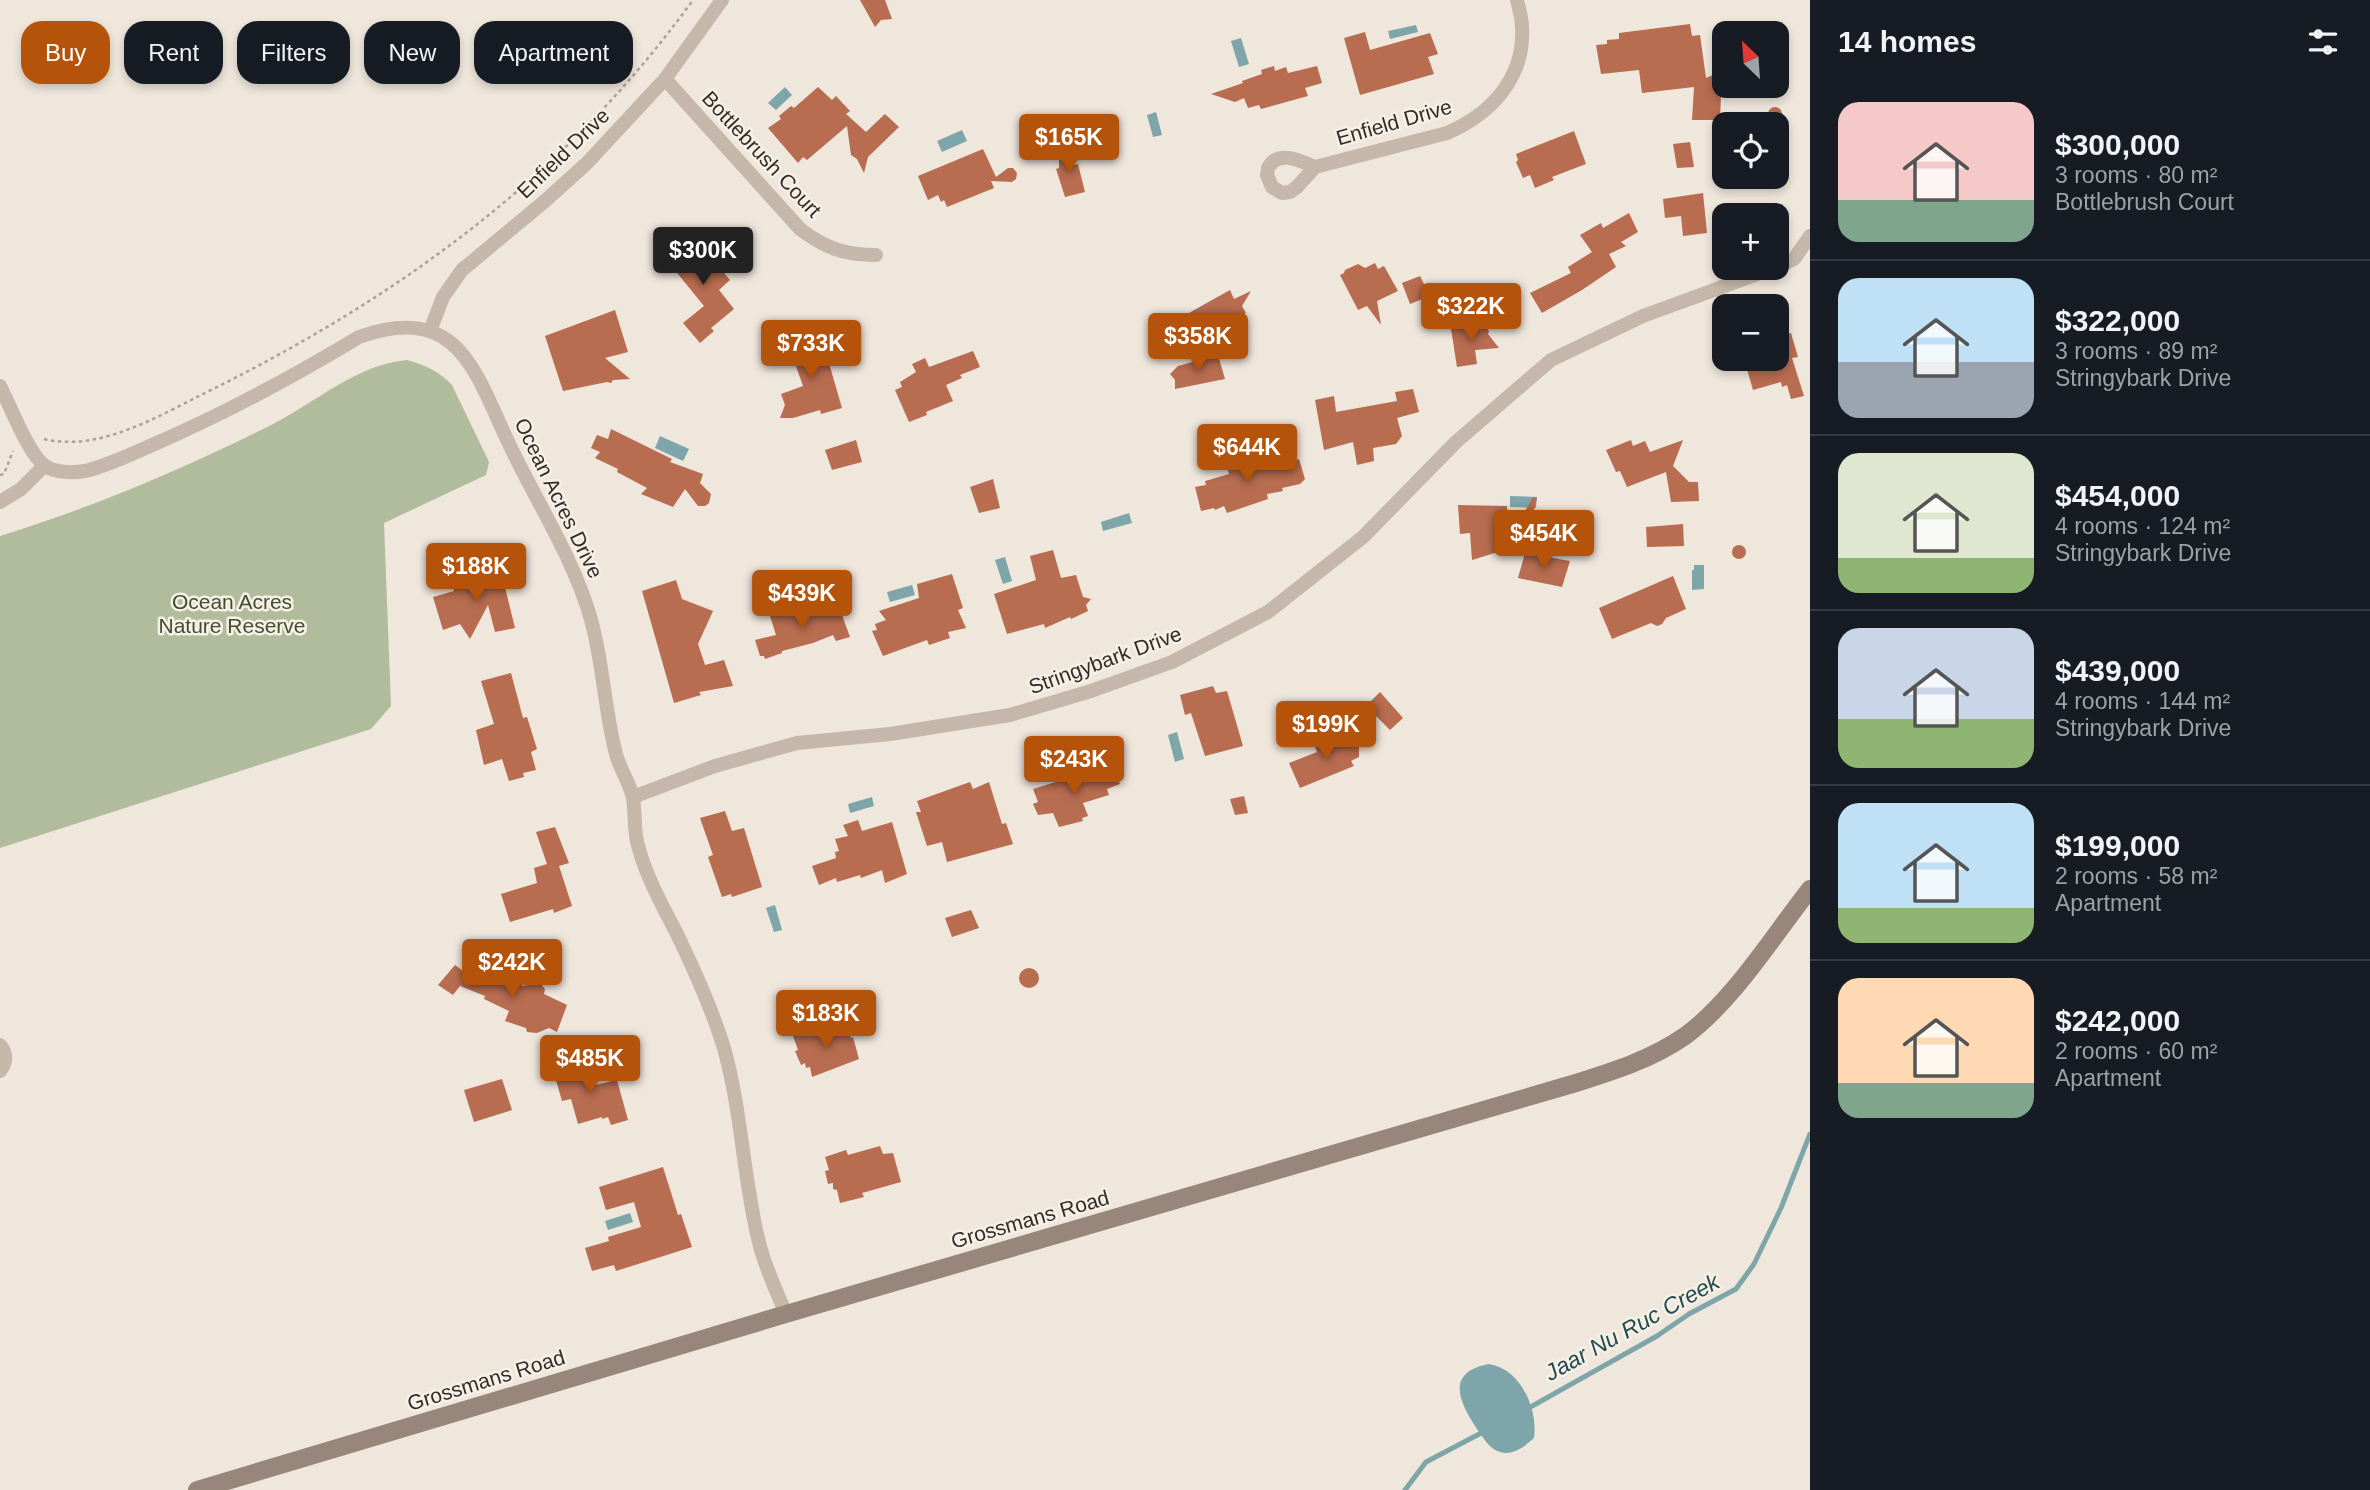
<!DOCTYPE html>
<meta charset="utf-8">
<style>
:root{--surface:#171b24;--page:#242831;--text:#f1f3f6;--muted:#9ea1a6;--line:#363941;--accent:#b45309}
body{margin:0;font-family:Helvetica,sans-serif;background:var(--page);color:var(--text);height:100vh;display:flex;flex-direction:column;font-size:26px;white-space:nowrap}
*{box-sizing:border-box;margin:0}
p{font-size:23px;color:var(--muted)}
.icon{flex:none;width:38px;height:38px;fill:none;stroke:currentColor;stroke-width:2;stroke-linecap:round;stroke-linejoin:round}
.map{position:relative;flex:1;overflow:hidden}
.sheet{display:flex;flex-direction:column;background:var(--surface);width:560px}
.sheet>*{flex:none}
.banner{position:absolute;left:21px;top:21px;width:665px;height:63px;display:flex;gap:14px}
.needle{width:46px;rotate:335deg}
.controls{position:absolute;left:1712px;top:21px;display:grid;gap:14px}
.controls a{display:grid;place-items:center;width:77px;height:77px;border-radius:14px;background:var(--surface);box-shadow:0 4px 10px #0003;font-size:35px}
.price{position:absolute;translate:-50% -60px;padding:0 16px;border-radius:7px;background:var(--accent);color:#fff;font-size:23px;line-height:46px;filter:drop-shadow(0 2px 4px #0008)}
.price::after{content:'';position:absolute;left:50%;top:42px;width:21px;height:16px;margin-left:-10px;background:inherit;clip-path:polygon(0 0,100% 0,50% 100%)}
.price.on{background:#222;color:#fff}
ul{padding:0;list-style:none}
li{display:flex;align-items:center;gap:21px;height:175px;padding:0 28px}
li+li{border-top:2px solid var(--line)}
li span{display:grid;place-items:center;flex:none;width:196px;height:140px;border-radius:21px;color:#555}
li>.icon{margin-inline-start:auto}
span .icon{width:84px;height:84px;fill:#fffc;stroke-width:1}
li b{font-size:30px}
h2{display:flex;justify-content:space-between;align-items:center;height:84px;padding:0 28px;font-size:30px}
.chip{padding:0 24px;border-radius:21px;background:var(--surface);box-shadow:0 4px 10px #0003;font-size:24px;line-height:63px}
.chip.on{background:var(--accent);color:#fff}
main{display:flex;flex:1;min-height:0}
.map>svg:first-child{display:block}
.green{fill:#b1bc9d}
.water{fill:#7ea5a9}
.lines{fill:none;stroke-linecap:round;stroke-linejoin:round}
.stream{stroke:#7ea5a9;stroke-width:5}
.building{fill:#b86c50}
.path{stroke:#b1a193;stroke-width:2.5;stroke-dasharray:3.5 3.5;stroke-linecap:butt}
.street{stroke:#c5b7a9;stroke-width:14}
.secondary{stroke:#99867b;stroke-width:18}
.labels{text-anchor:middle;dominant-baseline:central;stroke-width:5;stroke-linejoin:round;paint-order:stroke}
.street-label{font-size:21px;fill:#332c28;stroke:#f7f0e7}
.park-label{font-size:21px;fill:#424f2e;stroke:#f7f0e7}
.water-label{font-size:23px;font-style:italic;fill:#224c50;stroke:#f7f0e7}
</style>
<main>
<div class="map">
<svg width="1810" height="1490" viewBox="0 0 1810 1490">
<rect width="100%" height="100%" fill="#efe6dc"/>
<!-- green -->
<path class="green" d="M407 360C425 365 439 371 452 385L489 462 486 475 384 523 391 706 371 729 0 848V536C94 507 185 468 273 424 316 402 358 364 407 360Z"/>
<!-- water -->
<g class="water">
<path d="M1416 25 1418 32 1390 39 1388 31Z"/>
<path d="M1241 38 1249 64 1239 67 1231 41Z"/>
<path d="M785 87 792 95 776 110 768 103Z"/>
<path d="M1156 112 1162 135 1153 137 1147 115Z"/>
<path d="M962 130 967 141 942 152 937 141Z"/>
<path d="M682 227 689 235 668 254 660 246Z"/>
<path d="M660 436 689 449 683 461 655 448Z"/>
<path d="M1510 496 1537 497 1536 508 1510 507Z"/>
<path d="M1129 513 1132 523 1103 531 1101 522Z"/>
<path d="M481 547 483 555 455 564 452 555Z"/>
<path d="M1005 557 1012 581 1003 584 995 560Z"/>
<path d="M1694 565H1704V589L1692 590V570H1694Z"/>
<path d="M912 585 915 595 890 602 887 592Z"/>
<path d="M1177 732 1184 759 1175 762 1168 735Z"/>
<path d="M872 797 874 806 850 813 848 804Z"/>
<path d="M775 905 782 930 774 932 766 908Z"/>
<path d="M630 1213 633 1222 608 1230 605 1221Z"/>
<path d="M1489 1364C1521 1369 1538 1409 1534 1438 1525 1446 1513 1456 1500 1452 1489 1449 1483 1437 1477 1429 1459 1402 1445 1372 1489 1364Z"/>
</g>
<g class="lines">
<!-- stream -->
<g class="stream">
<path d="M1525 1410 1657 1336 1689 1314 1736 1289 1754 1264 1781 1208 1810 1134"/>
<path d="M1405 1490 1426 1462 1485 1431"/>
</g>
</g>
<!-- building -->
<g class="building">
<path d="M860 0H885L892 19 881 20 875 27Z"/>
<path d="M1690 24 1692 36 1700 35 1706 78 1722 71 1720 120H1692L1694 87 1642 93 1639 70 1601 74 1596 45 1607 44V40L1619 39V33Z"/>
<path d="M1365 32 1370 50 1430 33 1438 54 1428 57 1434 74 1360 95 1344 38Z"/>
<path d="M1274 66 1275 71 1286 67 1288 73 1317 66 1322 83 1305 88 1308 96 1261 109 1259 105 1248 108 1244 98 1235 102 1211 94 1243 83 1242 81 1262 74 1261 70Z"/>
<path d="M818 87 832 100 836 96 850 111 846 114 866 132 885 114 899 127 868 157 864 173 857 159 851 155 847 126 807 160 803 157 798 163 768 128 781 119 779 116 791 106 794 108Z"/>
<circle cx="1775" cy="114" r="7"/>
<path d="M1574 131 1586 164 1552 177 1554 180 1535 188 1530 175 1523 178 1516 162 1518 160 1516 154Z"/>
<path d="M1059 137 1072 165 1078 164 1085 192 1065 197 1056 169 1059 168Z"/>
<path d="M1690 142 1694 167 1677 168 1673 144Z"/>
<path d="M983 149 996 177 1008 168H1013L1017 173 1016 179 1012 182 991 181 994 188 947 207 944 200 941 202 938 195 928 200 918 176Z"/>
<path d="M1703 193 1707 233 1683 236 1681 216 1665 218 1663 199Z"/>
<path d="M1629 213 1638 232 1621 242 1626 246 1609 254 1616 267 1582 290 1542 313 1530 293 1571 273 1568 267 1592 252 1580 235 1601 223 1603 228Z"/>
<path d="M703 235 712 246 706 252 730 280 719 290 734 309 711 328 714 331 700 343 683 323 704 306 669 263Z"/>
<path d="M1375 263 1378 269 1384 266 1398 291 1377 301 1381 325 1367 306 1358 310 1340 275 1344 273 1345 270 1358 264 1365 268Z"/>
<path d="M1420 276 1430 296 1410 304 1402 283Z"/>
<path d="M1230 290 1234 299 1251 291 1242 306 1246 313 1239 316 1244 325 1238 327 1240 332 1204 348 1187 314Z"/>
<path d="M615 310 628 352 605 358 630 379 613 380 611 383 607 382 563 391 545 336Z"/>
<path d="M1480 318 1489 331 1488 334 1499 348 1475 350 1477 364 1457 367 1451 329 1476 326Z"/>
<path d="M820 332 842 408 821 414 820 410 793 418H780L785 405 781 394 803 386 787 341Z"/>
<path d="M1791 333 1798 357 1792 358 1804 396 1791 399 1787 385 1782 387 1781 382 1753 390 1744 359H1776V336Z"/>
<path d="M973 351 980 367 960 375 962 378 946 385 953 401 926 412 927 415 909 422 895 390 902 387 900 382 916 372 912 364 925 358 929 367Z"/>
<path d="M1218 355 1225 379 1175 389V380L1170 374 1178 366Z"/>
<path d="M1413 389 1419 412 1397 418 1402 436 1396 444 1373 448 1374 461 1357 465 1353 442 1324 450 1315 400 1334 396 1336 412 1397 401 1395 392Z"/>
<path d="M611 429 672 459 670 462 703 474 700 483 711 494 709 503 705 506H698L685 489 673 507 641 494 647 488 617 472 618 469 595 458 600 452 591 448 597 435 608 439Z"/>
<path d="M856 440 862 462 832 470 825 450Z"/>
<path d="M1631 440 1633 446 1645 441 1650 452 1683 440 1673 466 1689 482H1698L1699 501 1671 502 1666 472 1627 487 1620 471 1616 472 1606 450Z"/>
<path d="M1247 456 1251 470 1282 463 1283 466 1299 459 1305 479 1300 484 1282 488 1283 491 1267 494 1268 499 1227 513 1224 506 1215 510 1214 508 1201 511 1195 487 1206 485 1205 481 1229 474 1224 459Z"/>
<path d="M993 479 1000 508 979 513 970 487Z"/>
<path d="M1533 497 1537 498 1528 534 1504 541 1498 552 1472 560 1470 533 1460 534 1458 505 1507 506 1509 539Z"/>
<path d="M1683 524 1684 546 1647 547 1646 527Z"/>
<circle cx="1739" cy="552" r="7"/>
<path d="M1053 550 1061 578 1076 575 1083 597 1091 599 1086 605 1088 611 1071 619 1070 617 1045 628 1044 624 1007 634 994 594 1036 580 1030 556Z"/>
<path d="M1525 553 1570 561 1562 587 1518 578Z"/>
<path d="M500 567 515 628 495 632 488 605 470 639 460 624 443 630 433 597 454 591 451 582Z"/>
<path d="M952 574 963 608 958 610 966 628 948 632 950 638 929 645 927 640 883 656 872 631 877 630 875 624 886 620 879 611 919 598 917 584Z"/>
<path d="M1673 576 1686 609 1666 618 1662 624 1657 626 1651 623 1612 639 1599 608Z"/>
<path d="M676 580 682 599 713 611 698 644 705 665 724 660 733 686 699 692 701 695 674 703 642 591Z"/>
<path d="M838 604 850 637 836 641 833 635 813 643 782 651V653L765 659 764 656H760L755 640 776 635 769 613 792 606 795 616Z"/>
<path d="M511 673 523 718 527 717 537 749 531 752 536 770 523 773 524 777 509 781 502 759 484 765 476 730 494 724 481 681Z"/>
<path d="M1213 686 1216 693 1227 691 1243 746 1205 756 1191 713 1185 715 1180 695Z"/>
<path d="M1380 692 1403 718 1390 730 1366 706Z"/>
<path d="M1346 734 1359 742V757L1351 761 1354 766 1300 788 1289 763 1317 752 1315 747Z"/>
<path d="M1114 767 1120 784 1107 789 1109 795 1083 803 1088 816 1082 818 1083 821 1059 827 1053 813 1038 815 1033 804 1038 802 1033 789 1085 773 1091 776Z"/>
<path d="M970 782 973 789 989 782 1002 824 1006 823 1013 844 947 862 942 842 927 846 916 812H921L917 801Z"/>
<path d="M1244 796 1248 813 1235 815 1230 799Z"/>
<path d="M725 811 732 831 744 828 762 887 732 897 731 894 722 897 708 857 713 855 700 818Z"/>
<path d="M858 820 862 831 892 822 907 874 885 883 882 870 861 878 860 875 837 882 836 878 819 885 812 866 836 858 835 852 839 851 835 839 848 836 843 825Z"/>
<path d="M555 827 569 863 559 866 572 906 554 913 553 909 510 922 501 894 537 883 534 868 547 864 536 832Z"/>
<path d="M971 910 979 928 952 937 945 918Z"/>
<path d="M455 965 479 983 488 966 523 986 540 983 545 989 544 994 567 1005 557 1032 549 1028 537 1033 527 1032 526 1028 505 1021 509 1011 484 999 485 996 460 986 453 995 438 985Z"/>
<circle cx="1029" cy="978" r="10"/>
<path d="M847 1026 851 1038 853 1037 859 1059 812 1077 810 1067 806 1068 805 1063 801 1065 795 1051 798 1050 793 1036 812 1031 813 1034Z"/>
<path d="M587 1060 595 1085 617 1080 628 1120 611 1125 608 1117 602 1119V1117L578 1124 571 1099 562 1101 553 1070Z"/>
<path d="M502 1079 512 1110 474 1122 464 1090Z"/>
<path d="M880 1146 883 1154 893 1153 901 1182 862 1193 864 1197 840 1203 837 1190 833 1189V1183L828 1184 825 1171 829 1170 825 1157 846 1150 848 1155Z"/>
<path d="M663 1167 678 1215 681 1214 692 1247 616 1271 614 1265 592 1271 585 1248 609 1241 608 1237 641 1227 634 1202 606 1210 599 1187Z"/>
</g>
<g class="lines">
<!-- path -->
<g class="path">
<path d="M44 439C98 452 155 418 203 394 398 298 564 178 693 0"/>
<path d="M0 475 4 474 13 451"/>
</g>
<!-- street -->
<g class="street">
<path d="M665 79 800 229C825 248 844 255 876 255"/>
<path d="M1315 167C1301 161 1278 149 1268 168L1267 175 1272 187 1282 193 1290 192 1297 187 1315 167 1447 133C1491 114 1525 78 1522 27 1522 18 1519 9 1517 0"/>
<path d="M1776 267 1794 259 1810 236"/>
<path d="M430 331 443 297 462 270 545 201 587 163 665 79 722 0"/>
<path d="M0 386C10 405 28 453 44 465 54 473 73 473 85 471 107 466 129 455 150 446 222 415 291 378 359 337 465 299 477 382 515 456 541 509 573 559 590 616 603 660 604 706 615 750 618 767 630 782 633 798 636 816 633 832 639 849 647 878 662 905 676 932 694 969 712 1009 724 1048 741 1109 743 1172 757 1234 763 1262 775 1288 786 1314"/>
<path d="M0 502 21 489 44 466"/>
<path d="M633 797 715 766 797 743 890 734 1010 715 1091 691 1172 662 1268 612 1363 537 1456 442 1551 360 1643 316 1774 268"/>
<path d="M0 1045C7 1053 7 1062 0 1071"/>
</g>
<!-- secondary -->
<path class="secondary" d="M197 1490 786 1314 1576 1083C1614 1071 1652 1059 1685 1036 1733 1001 1773 936 1810 889"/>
</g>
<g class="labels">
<!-- street labels -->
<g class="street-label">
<text transform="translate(1394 122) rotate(-16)">Enfield Drive</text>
<text transform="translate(563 153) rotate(-44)">Enfield Drive</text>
<text transform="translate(762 154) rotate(47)">Bottlebrush Court</text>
<text transform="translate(559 498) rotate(64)">Ocean Acres Drive</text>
<text transform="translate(1105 660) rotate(-20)">Stringybark Drive</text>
<text transform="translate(1030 1219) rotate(-16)">Grossmans Road</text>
<text transform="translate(486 1380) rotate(-17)">Grossmans Road</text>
</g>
<!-- park labels -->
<g class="park-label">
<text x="232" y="601">Ocean Acres<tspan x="232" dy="24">Nature Reserve</tspan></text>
</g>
<!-- water labels -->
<g class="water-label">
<text transform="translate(1632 1327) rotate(-29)">Jaar Nu Ruc Creek</text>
</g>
</g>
</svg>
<div class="controls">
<a><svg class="needle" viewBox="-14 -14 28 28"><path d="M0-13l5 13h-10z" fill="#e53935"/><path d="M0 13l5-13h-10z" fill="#9ea1a6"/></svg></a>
<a><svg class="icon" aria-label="locate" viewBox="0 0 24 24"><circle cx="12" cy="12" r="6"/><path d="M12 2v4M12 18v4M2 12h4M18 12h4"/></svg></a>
<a>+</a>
<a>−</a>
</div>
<b class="price" style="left:1069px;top:174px">$165K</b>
<b class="price on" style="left:703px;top:287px">$300K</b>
<b class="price" style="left:1471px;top:343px">$322K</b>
<b class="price" style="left:1198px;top:373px">$358K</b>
<b class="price" style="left:811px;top:380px">$733K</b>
<b class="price" style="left:1247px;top:484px">$644K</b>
<b class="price" style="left:1544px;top:570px">$454K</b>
<b class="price" style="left:476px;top:603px">$188K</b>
<b class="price" style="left:802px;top:630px">$439K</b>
<b class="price" style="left:1326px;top:761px">$199K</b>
<b class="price" style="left:1074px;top:796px">$243K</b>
<b class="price" style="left:512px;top:999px">$242K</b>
<b class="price" style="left:826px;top:1050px">$183K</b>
<b class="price" style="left:590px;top:1095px">$485K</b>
<div class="banner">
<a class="chip on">Buy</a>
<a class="chip">Rent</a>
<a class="chip">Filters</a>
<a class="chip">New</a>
<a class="chip">Apartment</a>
</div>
</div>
<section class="sheet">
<h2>14 homes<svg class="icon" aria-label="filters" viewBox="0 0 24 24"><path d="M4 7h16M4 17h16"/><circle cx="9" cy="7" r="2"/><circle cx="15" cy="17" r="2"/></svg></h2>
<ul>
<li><span style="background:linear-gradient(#f6c9c9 70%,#7fa58c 0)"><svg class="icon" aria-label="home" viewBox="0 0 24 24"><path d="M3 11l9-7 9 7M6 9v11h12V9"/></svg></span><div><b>$300,000</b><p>3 rooms · 80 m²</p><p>Bottlebrush Court</p></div></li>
<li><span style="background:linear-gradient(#bfe0f5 60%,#9aa5b1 0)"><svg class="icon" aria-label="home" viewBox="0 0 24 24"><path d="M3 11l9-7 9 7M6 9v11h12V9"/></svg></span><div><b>$322,000</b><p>3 rooms · 89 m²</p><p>Stringybark Drive</p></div></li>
<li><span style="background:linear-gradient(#dfe7d0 75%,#8fb573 0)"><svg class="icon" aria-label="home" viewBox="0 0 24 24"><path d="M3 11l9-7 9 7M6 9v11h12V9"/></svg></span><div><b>$454,000</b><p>4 rooms · 124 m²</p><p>Stringybark Drive</p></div></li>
<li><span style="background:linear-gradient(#c9d6e8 65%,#8fb573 0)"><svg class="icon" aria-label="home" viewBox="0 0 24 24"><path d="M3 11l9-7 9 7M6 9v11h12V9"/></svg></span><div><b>$439,000</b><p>4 rooms · 144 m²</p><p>Stringybark Drive</p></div></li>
<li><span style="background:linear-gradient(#bfe0f5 75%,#8fb573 0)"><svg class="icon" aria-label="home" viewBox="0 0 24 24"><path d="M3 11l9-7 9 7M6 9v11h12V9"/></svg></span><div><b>$199,000</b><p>2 rooms · 58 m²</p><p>Apartment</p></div></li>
<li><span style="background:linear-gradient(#ffd9b3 75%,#7fa58c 0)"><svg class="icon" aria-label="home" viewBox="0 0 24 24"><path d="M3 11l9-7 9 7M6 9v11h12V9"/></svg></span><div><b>$242,000</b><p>2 rooms · 60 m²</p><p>Apartment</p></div></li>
</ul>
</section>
</main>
